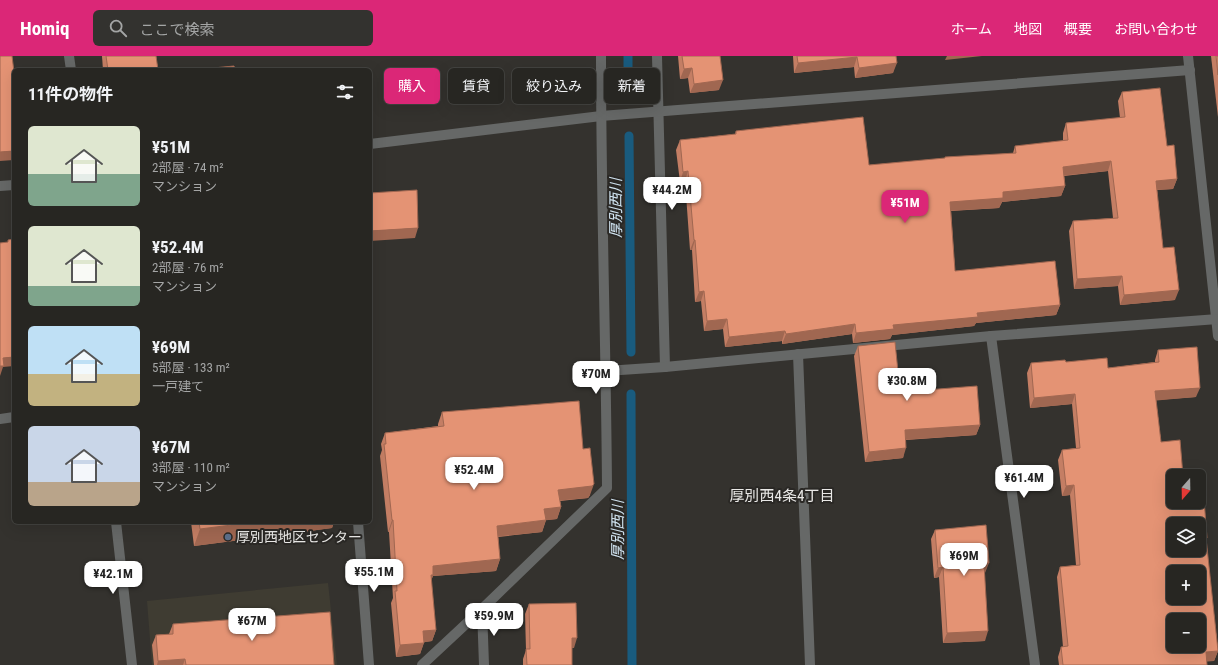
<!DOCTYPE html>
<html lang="ja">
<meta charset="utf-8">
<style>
:root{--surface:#272622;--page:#33322f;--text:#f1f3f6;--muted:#a4a5a5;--line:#434340;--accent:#db2777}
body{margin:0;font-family:"Roboto Condensed","Noto Sans JP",sans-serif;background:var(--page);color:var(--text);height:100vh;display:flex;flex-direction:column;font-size:15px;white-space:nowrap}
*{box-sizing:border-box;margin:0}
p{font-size:13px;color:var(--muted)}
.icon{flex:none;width:22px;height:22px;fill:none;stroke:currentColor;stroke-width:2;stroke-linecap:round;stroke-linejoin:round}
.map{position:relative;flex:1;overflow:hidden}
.side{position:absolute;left:12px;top:12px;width:360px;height:456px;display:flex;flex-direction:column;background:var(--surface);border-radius:6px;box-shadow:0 4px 16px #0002,0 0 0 1px var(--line)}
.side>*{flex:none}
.guide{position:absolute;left:384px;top:12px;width:380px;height:36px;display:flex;gap:8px}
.needle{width:26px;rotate:200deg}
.tools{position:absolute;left:1166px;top:413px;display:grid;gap:8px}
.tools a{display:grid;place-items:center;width:40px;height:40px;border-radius:6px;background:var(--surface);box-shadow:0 4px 16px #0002,0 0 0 1px var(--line);font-size:20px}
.price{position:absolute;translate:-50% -34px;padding:0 9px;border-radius:8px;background:#fff;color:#222;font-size:13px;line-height:26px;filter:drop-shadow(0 1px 2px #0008)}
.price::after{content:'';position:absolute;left:50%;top:24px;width:12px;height:9px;margin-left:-6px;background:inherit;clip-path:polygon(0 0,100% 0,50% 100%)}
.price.on{background:var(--accent);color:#fff}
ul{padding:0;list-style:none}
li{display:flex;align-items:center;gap:12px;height:100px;padding:0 16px}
li span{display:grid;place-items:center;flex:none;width:112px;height:80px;border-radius:6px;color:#555}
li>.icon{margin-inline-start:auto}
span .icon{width:48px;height:48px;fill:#fffc;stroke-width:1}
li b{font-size:17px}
h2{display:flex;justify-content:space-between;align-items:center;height:48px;padding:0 16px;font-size:17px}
.tag{padding:0 14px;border-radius:6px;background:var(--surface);box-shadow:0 4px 16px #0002,0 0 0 1px var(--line);font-size:14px;line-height:36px}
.tag.on{background:var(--accent);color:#fff}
header{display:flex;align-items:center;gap:24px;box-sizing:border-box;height:56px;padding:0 20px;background:var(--accent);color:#fff}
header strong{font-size:19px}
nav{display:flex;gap:22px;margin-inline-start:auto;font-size:14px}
.search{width:280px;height:36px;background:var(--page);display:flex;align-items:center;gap:10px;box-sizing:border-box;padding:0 14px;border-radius:6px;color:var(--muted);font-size:15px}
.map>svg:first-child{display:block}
.built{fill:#3f3c32}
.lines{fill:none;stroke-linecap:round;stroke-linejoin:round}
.stream{stroke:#195b7e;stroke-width:9}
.service{stroke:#666867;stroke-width:10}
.minor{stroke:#666867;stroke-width:10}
.wall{fill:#c47e64}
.shaded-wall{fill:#a06751}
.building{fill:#e49374;stroke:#a06751;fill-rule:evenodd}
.service-dot{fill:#5c6f8a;stroke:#2a2825;stroke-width:1.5}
.labels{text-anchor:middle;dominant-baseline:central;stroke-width:4;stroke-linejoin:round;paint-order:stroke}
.poi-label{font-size:14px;fill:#e9e8e6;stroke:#2a2825;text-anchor:start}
.water-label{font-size:15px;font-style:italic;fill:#d2e5f2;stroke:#2a2825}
.neighbourhood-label{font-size:15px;fill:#e9e8e6;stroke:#2a2825}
</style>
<header>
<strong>Homiq</strong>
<div class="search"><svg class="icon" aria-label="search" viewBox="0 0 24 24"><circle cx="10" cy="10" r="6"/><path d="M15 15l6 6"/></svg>ここで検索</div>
<nav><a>ホーム</a><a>地図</a><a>概要</a><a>お問い合わせ</a></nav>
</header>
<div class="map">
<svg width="1218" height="609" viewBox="0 0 1218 609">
<rect width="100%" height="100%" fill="#34322e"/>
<!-- built -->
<path class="built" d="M328 527 337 609H152L147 545Z"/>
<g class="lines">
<!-- stream -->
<g class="stream">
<path d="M628 35V0"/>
<path d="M629 80 631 296"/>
<path d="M631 338 632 609"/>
</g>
<!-- service -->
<path class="service" d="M798 298 810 609"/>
<!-- minor -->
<g class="minor">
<path d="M69 0 71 14"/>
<path d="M657 0 665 311"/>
<path d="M1188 0 1218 280"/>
<path d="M370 88 601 60 1190 14"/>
<path d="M0 130 14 129"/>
<path d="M991 280 1035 609"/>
<path d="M606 315 665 311 991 280 1218 263"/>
<path d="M0 363 14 361"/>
<path d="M116 466 132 609"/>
<path d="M358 466 369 609"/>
<path d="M482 553 484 609"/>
<path d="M422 609 482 553 607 432C606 288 601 144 601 0"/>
</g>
</g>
<!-- wall -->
<g class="wall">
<path d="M102 0H156L158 14H103Z"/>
<path d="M678 0H720L719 34 690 37 688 22 680 23Z"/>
<path d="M793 0H896L893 17 855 22 854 11 794 17Z"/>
<path d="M1211 0H1218V61Z"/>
<path d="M1122 36 1167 90 1177 123 1173 133 1157 134 1163 192 1175 244 1120 249 1118 230 1074 233 1069 175 1073 165 1113 162 1108 115 1064 120 1065 130 1061 140 1002 146 999 152 951 155 955 215 1060 249 1056 259 976 267 974 270 892 279 890 283 853 287 852 278 782 288V285L725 291 723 273 704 275 701 245 695 246 692 194H690L685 125 680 126 676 94 680 84 735 78 736 75 869 109 1013 97 1015 90 1063 85V77L1066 67 1120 62 1118 45Z"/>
<path d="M858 290 900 336 980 369 976 379 906 384 903 402 865 406 854 300Z"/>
<path d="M1158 294 1196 341 1156 344 1161 386 1173 446 1206 484 1218 595 1214 605H1207V609H1059L1058 601 1061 591H1063L1057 521 1060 511 1076 509 1070 439 1062 440 1058 404 1062 394 1076 392 1072 348 1030 352 1027 317 1031 307 1066 306 1108 312 1155 306V304Z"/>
<path d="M442 356 583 393 590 439 588 442 560 445 561 451 557 463 546 464 542 476 498 481 500 503 496 515 433 520 431 524 436 574 432 585 424 586 420 598 396 601 391 547 393 542 389 476H388L380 400 382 394 381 388 385 377 438 370V368Z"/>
<path d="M191 466H334L332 472 194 490Z"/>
<path d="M935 474 985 517V585L943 587 939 521 934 522 931 483Z"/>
<path d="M529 548 574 592H572V609H523V603L526 594 525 558Z"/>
<path d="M173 568 334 609H154L152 589 156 579 169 578Z"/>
</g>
<!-- shaded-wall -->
<g class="shaded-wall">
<path d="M947 0H982L945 4Z"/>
<path d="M857 1 854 11 794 17 798 7Z"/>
<path d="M897 7 893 17 855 22 859 12Z"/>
<path d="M692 12 688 22 680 23 684 13Z"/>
<path d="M723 24 719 34 690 37 694 28Z"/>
<path d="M14 95V104L0 105V96Z"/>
<path d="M1111 105 1108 115 1059 120 1063 111Z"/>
<path d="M688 115 685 125 680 126 683 116Z"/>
<path d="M1177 123 1173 133 1152 134 1156 125Z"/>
<path d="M1065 130 1061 140 1002 146 999 152 946 155 950 146 1003 136Z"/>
<path d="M418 172 415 182 370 185V175Z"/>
<path d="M694 184H695L692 194H690Z"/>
<path d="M1122 220 1118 230 1074 233 1077 223Z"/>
<path d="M1179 234 1175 244 1120 249 1124 239Z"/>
<path d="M704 235 701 245 695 246 699 236Z"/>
<path d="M1060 249 1056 259 976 267 974 270 892 279 890 283 853 287 856 277 893 269 977 257Z"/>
<path d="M727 263 723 273 704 275 707 265Z"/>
<path d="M855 268 852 278 782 288 786 278Z"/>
<path d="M785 275 782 285 725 291 729 281Z"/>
<path d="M14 301V310L3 311 0 320V310L3 302Z"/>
<path d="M1200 332 1196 341 1151 345 1155 335Z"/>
<path d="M1075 338 1072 348 1030 352 1034 342Z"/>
<path d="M980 369 976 379 901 384 905 374Z"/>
<path d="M906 392 903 402 865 406 869 396Z"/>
<path d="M594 428 590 439 588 442 554 445 558 434Z"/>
<path d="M1074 429 1070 439 1062 440 1066 430Z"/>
<path d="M561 451 557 463 540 465 544 453Z"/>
<path d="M392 464H393L389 476H388Z"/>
<path d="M546 464 542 476 493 481 497 470Z"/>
<path d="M255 466H334L332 472 194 490 200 473Z"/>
<path d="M500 503 496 515 433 520 429 530 433 510Z"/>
<path d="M989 507 985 517 980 518 984 508Z"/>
<path d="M943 511 939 521 934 522 938 512Z"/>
<path d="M436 574 432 585 419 587 423 575Z"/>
<path d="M988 575 985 585 943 587 947 577Z"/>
<path d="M572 582H577L574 592H568Z"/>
<path d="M424 587 420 598 396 601 400 589Z"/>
<path d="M1218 595 1214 605 1202 606 1206 596Z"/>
<path d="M185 603 183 609H157L158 605Z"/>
</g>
<!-- building -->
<g class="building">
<path d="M0 0H12L14 16V95L0 96Z"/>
<path d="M106 0H156L158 14H108Z"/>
<path d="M682 0H720L723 24 694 28 692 12 684 13Z"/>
<path d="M797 0H896L897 7 859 12 857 1 798 7Z"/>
<path d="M1216 0H1218V19Z"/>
<path d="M234 10 235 14H192Z"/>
<path d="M1160 32 1167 90 1174 89 1177 123 1156 125 1163 192 1174 191 1179 234 1124 239 1122 220 1077 223 1073 165 1118 162 1111 105 1063 111 1065 130 1003 136V142L950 146 955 215 1055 205 1060 249 977 257 978 261 893 269 894 273 856 277 855 268 786 278 785 275 729 281 727 263 707 265 704 235 699 236 695 184H694L688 115 683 116 680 84 736 78V75L863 61 869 109 945 102V101L1016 97 1015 90 1068 84 1066 67 1125 61 1122 36Z"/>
<path d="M417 134 418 172 370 175V137Z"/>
<path d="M14 183V301L3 302 4 310H0V187L8 186V184Z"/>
<path d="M895 286 900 336 977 330 980 369 905 374 906 392 869 396 858 290Z"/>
<path d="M1197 291 1200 332 1155 335 1161 386 1180 384 1183 420H1173V446H1199V443H1204L1207 482H1206L1218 595 1206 596 1207 609H1063L1061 591 1068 590 1060 511 1080 509 1074 429 1066 430 1062 394 1080 392 1075 338 1034 342 1031 307 1065 304 1066 306 1107 302 1108 312 1159 306 1158 294ZM1173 468H1199V494H1173ZM1173 516H1199V542H1173ZM1173 564H1199V590H1173Z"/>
<path d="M579 345 583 393 590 392 594 428 592 430 558 434 561 451 544 453 546 464 497 470 500 503 433 510V519H431L436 574 423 575 424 587 400 589 395 535H397L393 464H392L384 388H386L385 377 444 370 442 356Z"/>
<path d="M199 466H255L200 473Z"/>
<path d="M986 469 989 507 984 508 988 575 947 577 943 511 938 512 935 474Z"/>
<path d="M576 547 577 582H572V609H527L526 593H530L529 548Z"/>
<path d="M330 556 334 609H186L185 603 158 605 156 579 173 578V568Z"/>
</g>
<!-- markers -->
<circle class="service-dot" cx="228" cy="481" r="4"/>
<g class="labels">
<!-- poi labels -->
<g class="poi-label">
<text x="236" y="481">厚別西地区センター</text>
</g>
<!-- water labels -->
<g class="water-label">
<text transform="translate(616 152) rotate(-90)">厚別西川</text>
<text transform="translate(618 474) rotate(-90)">厚別西川</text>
</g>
<!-- neighbourhood labels -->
<g class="neighbourhood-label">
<text x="782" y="440">厚別西4条4丁目</text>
</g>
</g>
</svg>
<div class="tools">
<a><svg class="needle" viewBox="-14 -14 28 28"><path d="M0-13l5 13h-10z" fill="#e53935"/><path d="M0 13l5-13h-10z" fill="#a4a5a5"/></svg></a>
<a><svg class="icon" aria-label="layers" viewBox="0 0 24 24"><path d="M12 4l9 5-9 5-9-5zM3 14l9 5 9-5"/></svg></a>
<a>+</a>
<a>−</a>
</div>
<b class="price" style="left:672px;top:155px">¥44.2M</b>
<b class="price on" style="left:905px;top:168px">¥51M</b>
<b class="price" style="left:596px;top:339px">¥70M</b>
<b class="price" style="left:907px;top:346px">¥30.8M</b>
<b class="price" style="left:474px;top:435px">¥52.4M</b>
<b class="price" style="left:1024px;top:443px">¥61.4M</b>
<b class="price" style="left:964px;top:521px">¥69M</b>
<b class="price" style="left:374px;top:537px">¥55.1M</b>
<b class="price" style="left:113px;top:539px">¥42.1M</b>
<b class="price" style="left:494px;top:581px">¥59.9M</b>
<b class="price" style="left:252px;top:586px">¥67M</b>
<div class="guide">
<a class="tag on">購入</a>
<a class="tag">賃貸</a>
<a class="tag">絞り込み</a>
<a class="tag">新着</a>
</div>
<section class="side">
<h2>11件の物件<svg class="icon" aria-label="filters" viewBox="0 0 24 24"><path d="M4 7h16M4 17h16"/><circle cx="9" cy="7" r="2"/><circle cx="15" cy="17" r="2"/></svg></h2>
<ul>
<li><span style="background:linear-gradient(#dfe7d0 60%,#7fa58c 0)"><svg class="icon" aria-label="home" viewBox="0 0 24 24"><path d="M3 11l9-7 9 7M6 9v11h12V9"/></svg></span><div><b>¥51M</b><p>2部屋 · 74 m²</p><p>マンション</p></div></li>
<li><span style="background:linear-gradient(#dfe7d0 75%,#7fa58c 0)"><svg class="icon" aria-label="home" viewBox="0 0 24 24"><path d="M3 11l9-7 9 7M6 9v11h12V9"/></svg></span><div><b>¥52.4M</b><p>2部屋 · 76 m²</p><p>マンション</p></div></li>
<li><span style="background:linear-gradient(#bfe0f5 60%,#c2b280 0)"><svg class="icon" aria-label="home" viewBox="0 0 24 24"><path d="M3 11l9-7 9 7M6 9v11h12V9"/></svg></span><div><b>¥69M</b><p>5部屋 · 133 m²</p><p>一戸建て</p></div></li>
<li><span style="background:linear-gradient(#c9d6e8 70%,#b9a48a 0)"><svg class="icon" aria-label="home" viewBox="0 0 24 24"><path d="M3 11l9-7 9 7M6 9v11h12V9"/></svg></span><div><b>¥67M</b><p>3部屋 · 110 m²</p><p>マンション</p></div></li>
</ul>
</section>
</div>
